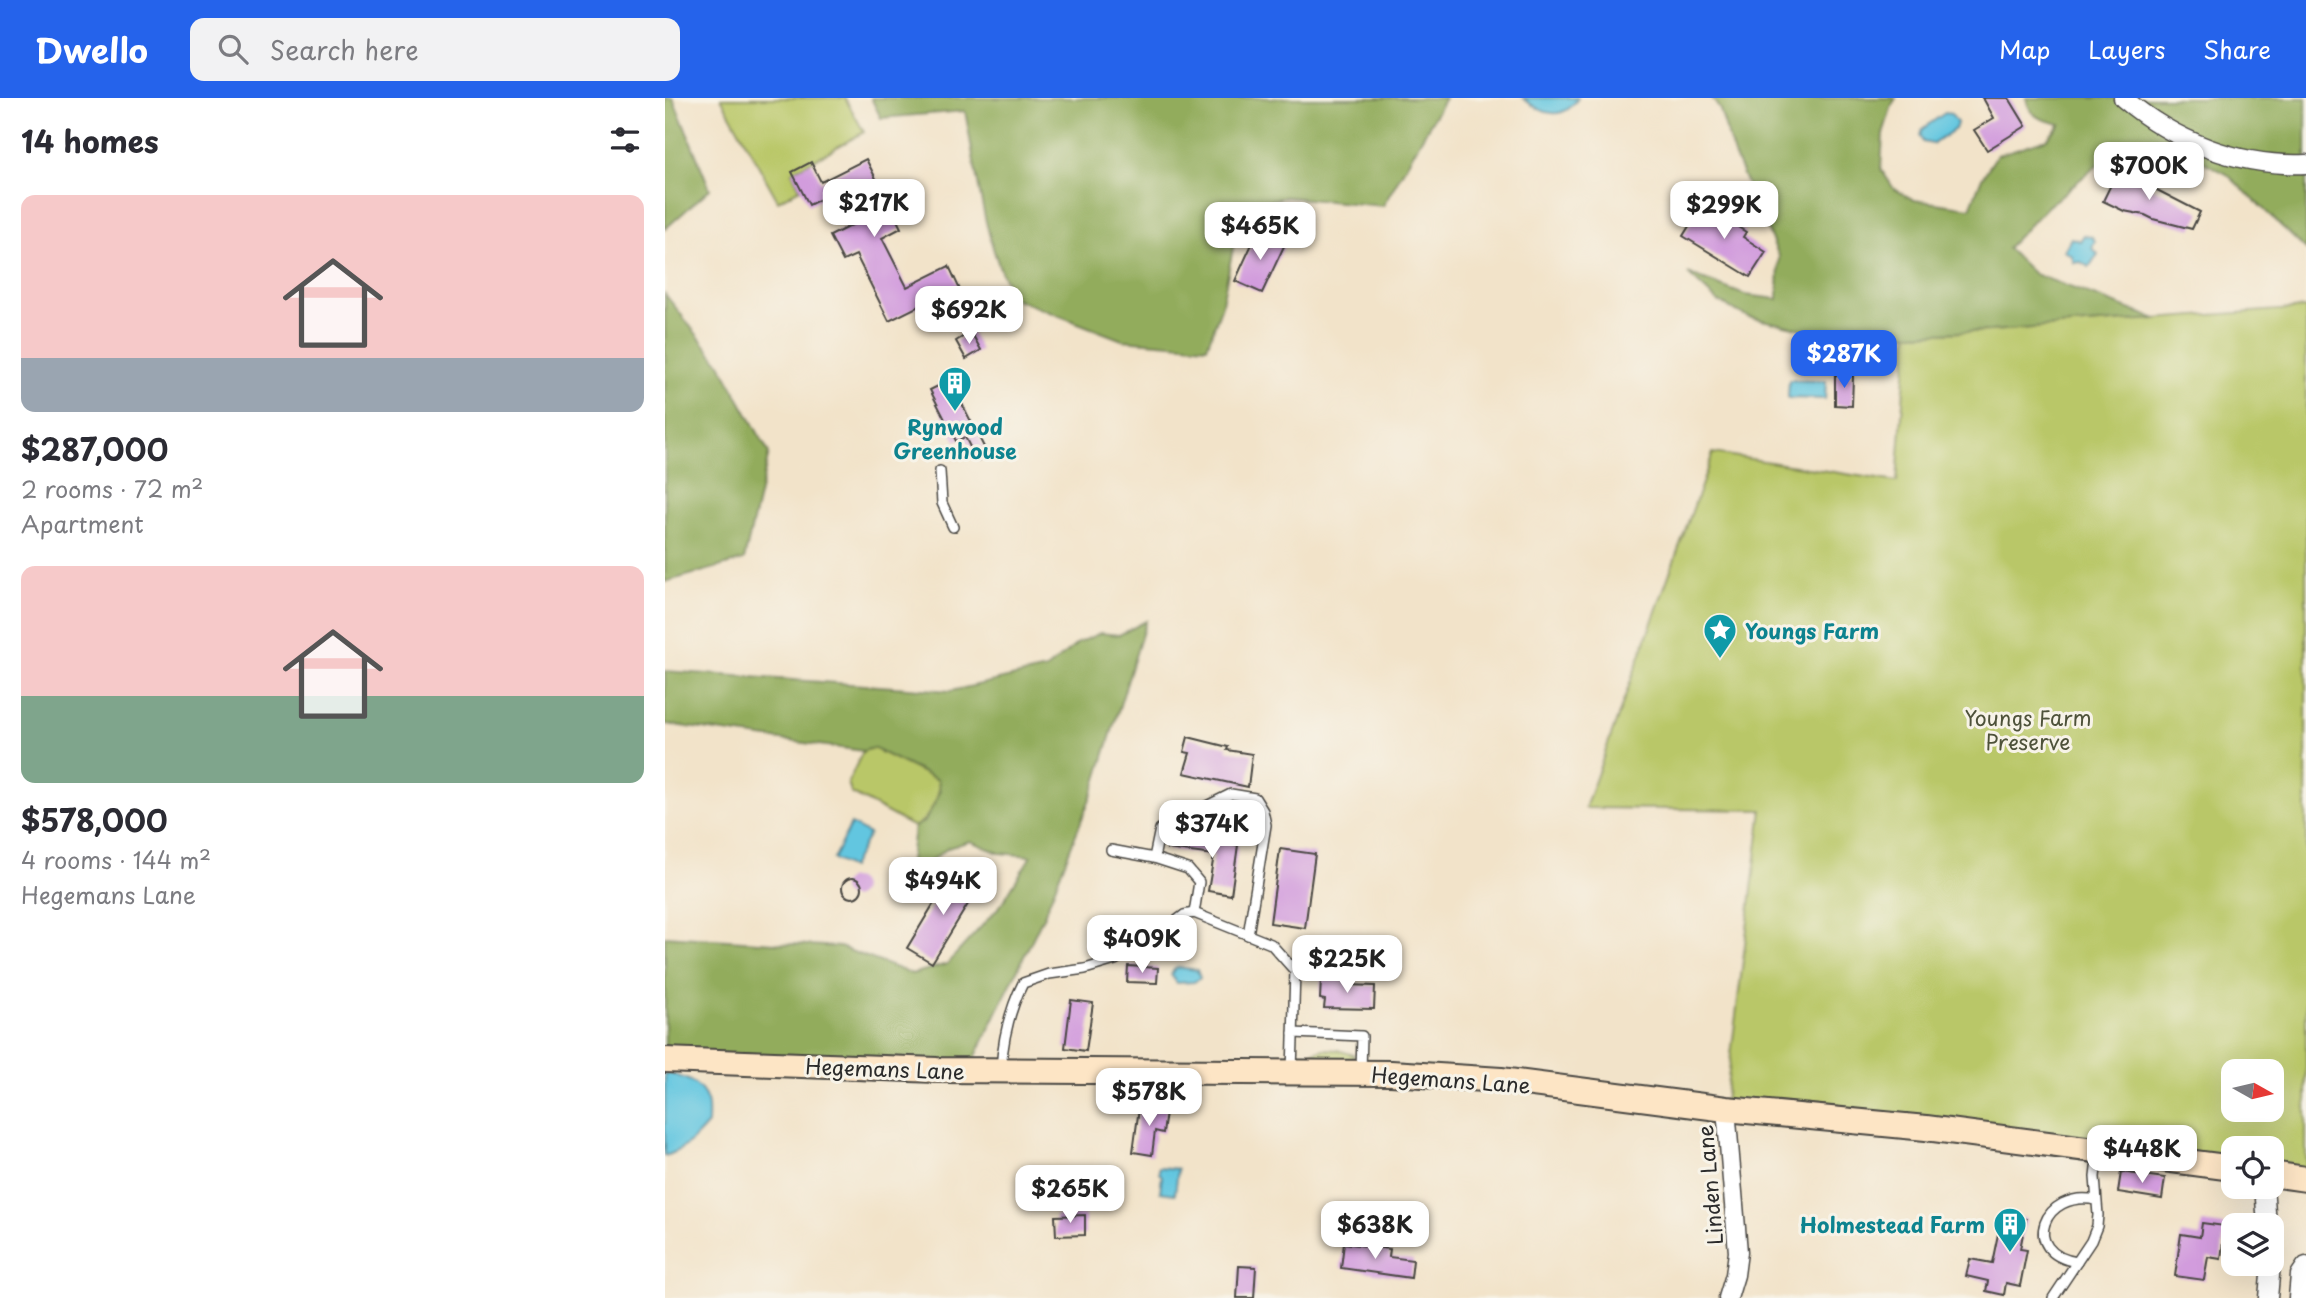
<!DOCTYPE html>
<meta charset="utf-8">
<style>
:root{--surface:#fff;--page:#f2f2f3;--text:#2b2b33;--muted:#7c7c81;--accent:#2563eb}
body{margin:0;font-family:"Playpen Sans",sans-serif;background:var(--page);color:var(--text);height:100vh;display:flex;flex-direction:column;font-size:26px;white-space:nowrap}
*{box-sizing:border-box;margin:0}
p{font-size:23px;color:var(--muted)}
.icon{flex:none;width:38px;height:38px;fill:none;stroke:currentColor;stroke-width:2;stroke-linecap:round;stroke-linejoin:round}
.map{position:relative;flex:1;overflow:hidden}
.side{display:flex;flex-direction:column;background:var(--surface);width:665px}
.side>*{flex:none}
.needle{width:46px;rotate:98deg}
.buttons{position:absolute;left:1556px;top:961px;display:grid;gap:14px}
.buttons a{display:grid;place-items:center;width:63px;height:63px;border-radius:14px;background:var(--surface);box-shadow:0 7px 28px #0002;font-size:35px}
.price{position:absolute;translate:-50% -60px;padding:0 16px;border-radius:14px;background:#fff;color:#222;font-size:23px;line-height:46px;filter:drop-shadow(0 2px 4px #0008)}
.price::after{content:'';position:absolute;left:50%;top:42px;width:21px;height:16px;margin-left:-10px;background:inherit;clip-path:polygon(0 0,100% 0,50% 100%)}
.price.active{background:var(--accent);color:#fff}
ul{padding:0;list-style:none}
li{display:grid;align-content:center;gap:14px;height:371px;padding:0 21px}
li span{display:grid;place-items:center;height:217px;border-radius:14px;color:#555}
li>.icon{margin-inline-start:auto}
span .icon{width:126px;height:126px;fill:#fffc;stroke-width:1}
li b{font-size:30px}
h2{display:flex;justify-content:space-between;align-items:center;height:84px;padding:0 21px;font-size:30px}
header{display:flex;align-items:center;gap:42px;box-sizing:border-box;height:98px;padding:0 35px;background:var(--accent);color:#fff}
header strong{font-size:33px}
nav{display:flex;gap:38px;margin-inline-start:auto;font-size:24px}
.search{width:490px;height:63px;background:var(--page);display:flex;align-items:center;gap:18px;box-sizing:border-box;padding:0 24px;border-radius:14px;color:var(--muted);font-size:26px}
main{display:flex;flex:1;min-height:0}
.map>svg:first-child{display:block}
.green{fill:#b9c768;stroke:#72794a;stroke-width:2;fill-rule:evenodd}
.forest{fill:#92ac5c;stroke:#5e6c44;stroke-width:2}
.water{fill:#62c6e0;stroke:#467886;stroke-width:2}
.building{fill:#d29cdd}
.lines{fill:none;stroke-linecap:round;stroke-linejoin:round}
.lane-casing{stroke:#494743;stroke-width:12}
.street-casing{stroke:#494743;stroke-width:21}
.secondary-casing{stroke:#494743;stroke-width:28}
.lane{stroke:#fff;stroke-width:9}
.street{stroke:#fff;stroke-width:18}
.secondary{stroke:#fde5c5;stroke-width:24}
.labels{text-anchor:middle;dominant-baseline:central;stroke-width:6;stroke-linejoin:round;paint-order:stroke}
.culture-label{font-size:21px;font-weight:bold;fill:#0d838f;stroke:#f7f3e8}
.park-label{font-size:21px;fill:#4e523a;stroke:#f7f3e8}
.street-label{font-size:21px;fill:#2b2b2b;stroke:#f7f3e8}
</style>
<header>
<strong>Dwello</strong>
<div class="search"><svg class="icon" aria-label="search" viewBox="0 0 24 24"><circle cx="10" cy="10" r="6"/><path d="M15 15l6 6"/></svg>Search here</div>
<nav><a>Map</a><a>Layers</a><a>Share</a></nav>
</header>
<main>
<section class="side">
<h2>14 homes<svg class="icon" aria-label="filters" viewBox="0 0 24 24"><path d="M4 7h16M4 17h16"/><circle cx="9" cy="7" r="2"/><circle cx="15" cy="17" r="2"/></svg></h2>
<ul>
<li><span style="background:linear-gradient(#f6c9c9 75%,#9aa5b1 0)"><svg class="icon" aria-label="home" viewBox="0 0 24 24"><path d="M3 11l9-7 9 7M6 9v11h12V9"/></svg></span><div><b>$287,000</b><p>2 rooms · 72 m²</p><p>Apartment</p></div></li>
<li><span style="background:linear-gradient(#f6c9c9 60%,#7fa58c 0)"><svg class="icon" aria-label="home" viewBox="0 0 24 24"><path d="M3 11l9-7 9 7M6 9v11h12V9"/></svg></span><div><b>$578,000</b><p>4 rooms · 144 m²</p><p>Hegemans Lane</p></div></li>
</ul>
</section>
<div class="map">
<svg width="1641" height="1200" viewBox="0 0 1641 1200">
<rect width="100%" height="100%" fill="#f7f3e8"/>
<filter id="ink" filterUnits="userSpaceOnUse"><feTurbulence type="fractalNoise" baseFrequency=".0143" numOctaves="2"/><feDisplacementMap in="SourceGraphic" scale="14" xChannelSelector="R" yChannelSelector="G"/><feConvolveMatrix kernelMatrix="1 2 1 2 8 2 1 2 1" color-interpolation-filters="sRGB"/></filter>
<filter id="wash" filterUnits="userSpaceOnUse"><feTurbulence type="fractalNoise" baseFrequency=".00686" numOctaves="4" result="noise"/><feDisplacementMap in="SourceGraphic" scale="28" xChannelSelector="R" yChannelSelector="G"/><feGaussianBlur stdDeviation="1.57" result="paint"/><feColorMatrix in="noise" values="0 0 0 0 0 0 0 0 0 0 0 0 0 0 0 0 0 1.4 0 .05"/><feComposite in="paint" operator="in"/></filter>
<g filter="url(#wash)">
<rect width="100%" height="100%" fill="#f2e3c9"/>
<!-- green -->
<g class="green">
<path d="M56 0H180L199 34 127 74 135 91 113 103Z"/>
<path d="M1641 210V1076L1607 1071 1606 1050H1568V1064L1060 1004 1097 712 920 710 1048 355 1232 384 1243 236 1325 233ZM1568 973H1606V1012H1568Z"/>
<path d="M208 650 273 682C276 700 265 720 249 729L186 695 183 684 198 653Z"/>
<path d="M659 951 673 952 689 957V965H648L645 961 648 954Z"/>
</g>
<!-- forest -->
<g class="forest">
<path d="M0 0H8L45 91 0 131Z"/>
<path d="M206 0H780L718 108 620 99 576 110 556 210 542 249 457 242 348 200C320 148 311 71 300 13L216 20Z"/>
<path d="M1047 0H1231L1227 7 1218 36 1216 71 1229 91 1249 102 1305 110 1317 80 1332 57 1382 41 1395 26C1377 22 1365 20 1361 0H1641V152L1562 76 1502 45 1441 60 1382 109 1342 150 1369 176 1491 221 1325 233 1243 236 1200 234 1169 238 1083 219 1052 203 1023 176 1080 197 1113 201 1114 158 1069 57 1055 12Z"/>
<path d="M0 196 55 266 104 355 79 462 0 484Z"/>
<path d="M481 523 430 688 379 817 308 964 0 954V838L175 849 247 876 282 866 336 807 366 758 334 755 305 743 283 750 260 767 244 771 249 729 260 723 275 694 273 682 208 650 198 653 0 626V573L286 593 381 571 413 545 435 535 454 537Z"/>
</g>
<!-- water -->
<g class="water">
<path d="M858 0H913C898 24 876 16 858 0Z"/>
<path d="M1280 15 1286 16 1292 25 1290 31 1268 46 1258 44 1255 38 1257 31Z"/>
<path d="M1419 137 1427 139 1430 143 1427 150 1433 156 1424 169 1416 164 1409 165 1407 158 1399 153 1406 140 1415 143Z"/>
<path d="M1124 282 1161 283 1160 301 1123 300Z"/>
<path d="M186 726 204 736 186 770 168 761Z"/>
<path d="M513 869 532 872 535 880 529 884 512 885 506 877 509 871Z"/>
<path d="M0 975C17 978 36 984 42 1003 44 1009 43 1019 43 1026 30 1041 19 1052 0 1058Z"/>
<path d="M494 1069 513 1071 510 1096 495 1094 497 1078 494 1075Z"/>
</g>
<g id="blocks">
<!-- building -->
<g class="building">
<path d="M1318 0H1344L1361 28 1322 52 1309 32 1329 20Z"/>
<path d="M201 61 236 130 217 140 242 189 284 168 297 196 282 204 278 196 224 223 191 157 178 163 165 138 193 124 177 90 144 107 127 74 146 64 156 84Z"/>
<path d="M1453 72 1535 114 1527 131 1488 121 1480 117 1459 113 1438 103Z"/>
<path d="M1037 107 1081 134 1078 139 1101 154 1085 179 1018 138Z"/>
<path d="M593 133 620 146 597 195 570 183Z"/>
<path d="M306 234 316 252 301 261 291 243Z"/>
<path d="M1170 277 1188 278 1187 308 1170 307Z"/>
<path d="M285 282 323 357 312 363 300 339 291 343 265 292Z"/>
<path d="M523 639 563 649 562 652 587 656 583 689 519 675 525 655 519 654Z"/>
<path d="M504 737 573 747 566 797 543 793 549 757 502 751Z"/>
<path d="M615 751 650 756 640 830 605 825Z"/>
<path d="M289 772 314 788 267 865 242 850Z"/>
<circle cx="187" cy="790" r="10"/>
<path d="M463 868 493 870 492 885 462 884Z"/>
<path d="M656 881 685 882 684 887 710 888 709 911 659 910 660 902 655 901Z"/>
<path d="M406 902 428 905 421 953 400 950Z"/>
<path d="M486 1006 502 1008 498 1035 490 1033 487 1057 468 1054 474 1010 485 1012Z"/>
<path d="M1456 1074 1500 1080 1497 1101 1453 1094Z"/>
<path d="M420 1117V1137L391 1138 390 1118Z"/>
<path d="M1337 1117 1361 1121 1355 1151 1362 1152 1355 1188 1341 1185 1339 1197 1321 1193 1323 1183 1301 1178 1305 1161 1327 1165Z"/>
<path d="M1537 1125 1560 1128 1556 1161 1543 1159 1539 1182 1510 1178 1516 1136 1535 1139Z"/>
<path d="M679 1145 725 1151 724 1159 748 1162 746 1180 676 1170Z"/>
<path d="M574 1168 591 1169 589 1200H572Z"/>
</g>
</g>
</g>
<g filter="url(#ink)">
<use href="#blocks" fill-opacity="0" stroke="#494743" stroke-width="2"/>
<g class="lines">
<defs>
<g id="lane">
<path d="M275 373 277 405 288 429"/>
<path d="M446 752 489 760"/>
<path d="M529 815 534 784 523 771 489 760 495 731 566 696 590 700 598 713 601 727 583 837"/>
<path d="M630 873 653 866 708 870"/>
<path d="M628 935 697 938 696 972"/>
<path d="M336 971C338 940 344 913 358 885L384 876 420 871 450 862 495 835 519 817 529 815 606 846 630 873 627 974"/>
<path d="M1412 1164C1354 1155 1378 1091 1431 1102"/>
<path d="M1388 1200 1426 1143 1432 1128 1433 1117 1430 1079 1433 1054"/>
</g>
<g id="street">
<path d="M1458 0C1509 43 1573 69 1641 66"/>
<path d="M1061 1011 1073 1154 1070 1177 1063 1200"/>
<path d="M1599 1088 1602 1127"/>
<path d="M1603 1200 1606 1166"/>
<path d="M1633 1200 1635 1177 1641 1168"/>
</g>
<g id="secondary">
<path d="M0 962 272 972 726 975 836 982 1061 1011 1261 1030 1568 1070"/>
<path d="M1606 1076 1641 1081"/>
</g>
</defs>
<!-- lane casing -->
<use href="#lane" class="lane-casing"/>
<!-- street casing -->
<use href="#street" class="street-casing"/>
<!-- secondary casing -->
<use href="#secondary" class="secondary-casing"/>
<!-- lane -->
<use href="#lane" class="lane"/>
<!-- street -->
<use href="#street" class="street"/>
<!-- secondary -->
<use href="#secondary" class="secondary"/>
</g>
</g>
<!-- icons -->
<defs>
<symbol id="building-pin" viewBox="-11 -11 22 30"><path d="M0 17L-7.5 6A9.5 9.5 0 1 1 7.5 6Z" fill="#0f9aa8" stroke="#f7f3e8"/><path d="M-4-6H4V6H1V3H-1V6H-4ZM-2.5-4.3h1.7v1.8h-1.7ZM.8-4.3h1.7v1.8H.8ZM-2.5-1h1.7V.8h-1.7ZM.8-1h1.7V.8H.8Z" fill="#fff"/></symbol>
<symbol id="sight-pin" viewBox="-11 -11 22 30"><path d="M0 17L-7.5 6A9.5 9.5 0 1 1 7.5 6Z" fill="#0f9aa8" stroke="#f7f3e8"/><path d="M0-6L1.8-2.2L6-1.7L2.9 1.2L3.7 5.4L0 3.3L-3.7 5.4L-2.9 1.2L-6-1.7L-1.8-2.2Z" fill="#fff"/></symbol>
</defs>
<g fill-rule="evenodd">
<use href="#building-pin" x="271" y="266" width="38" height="52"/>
<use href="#sight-pin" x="1036" y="513" width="38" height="52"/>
<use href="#building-pin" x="1326" y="1107" width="38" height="52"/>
</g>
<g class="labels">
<!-- culture labels -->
<g class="culture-label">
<text x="290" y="328">Rynwood<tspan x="290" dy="24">Greenhouse</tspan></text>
<text x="1080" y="532" text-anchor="start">Youngs Farm</text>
<text x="1320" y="1126" text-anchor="end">Holmestead Farm</text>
</g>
<!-- park labels -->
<g class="park-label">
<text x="1363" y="619">Youngs Farm<tspan x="1363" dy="24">Preserve</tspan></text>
</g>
<!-- street labels -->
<g class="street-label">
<text transform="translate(220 970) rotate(2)">Hegemans Lane</text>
<text transform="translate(786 981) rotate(4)">Hegemans Lane</text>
<text transform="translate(1044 1087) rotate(-95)">Linden Lane</text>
</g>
</g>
</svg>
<div class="buttons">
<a><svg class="needle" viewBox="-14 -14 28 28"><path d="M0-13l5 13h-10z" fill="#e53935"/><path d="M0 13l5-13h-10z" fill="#7c7c81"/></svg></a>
<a><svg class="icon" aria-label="locate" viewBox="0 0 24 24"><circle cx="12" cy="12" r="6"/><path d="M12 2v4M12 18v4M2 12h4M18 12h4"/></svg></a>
<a><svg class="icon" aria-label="layers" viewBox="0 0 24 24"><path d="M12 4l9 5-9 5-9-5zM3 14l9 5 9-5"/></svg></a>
</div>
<b class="price" style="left:1484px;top:104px">$700K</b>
<b class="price" style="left:209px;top:141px">$217K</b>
<b class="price" style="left:1059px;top:143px">$299K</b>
<b class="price" style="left:595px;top:164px">$465K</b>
<b class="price" style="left:304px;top:248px">$692K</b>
<b class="price active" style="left:1179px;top:292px">$287K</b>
<b class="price" style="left:547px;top:762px">$374K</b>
<b class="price" style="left:278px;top:819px">$494K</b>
<b class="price" style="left:477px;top:877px">$409K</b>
<b class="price" style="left:682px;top:897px">$225K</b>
<b class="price" style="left:484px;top:1030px">$578K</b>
<b class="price" style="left:1477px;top:1087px">$448K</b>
<b class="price" style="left:405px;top:1127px">$265K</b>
<b class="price" style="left:710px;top:1163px">$638K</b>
</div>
</main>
